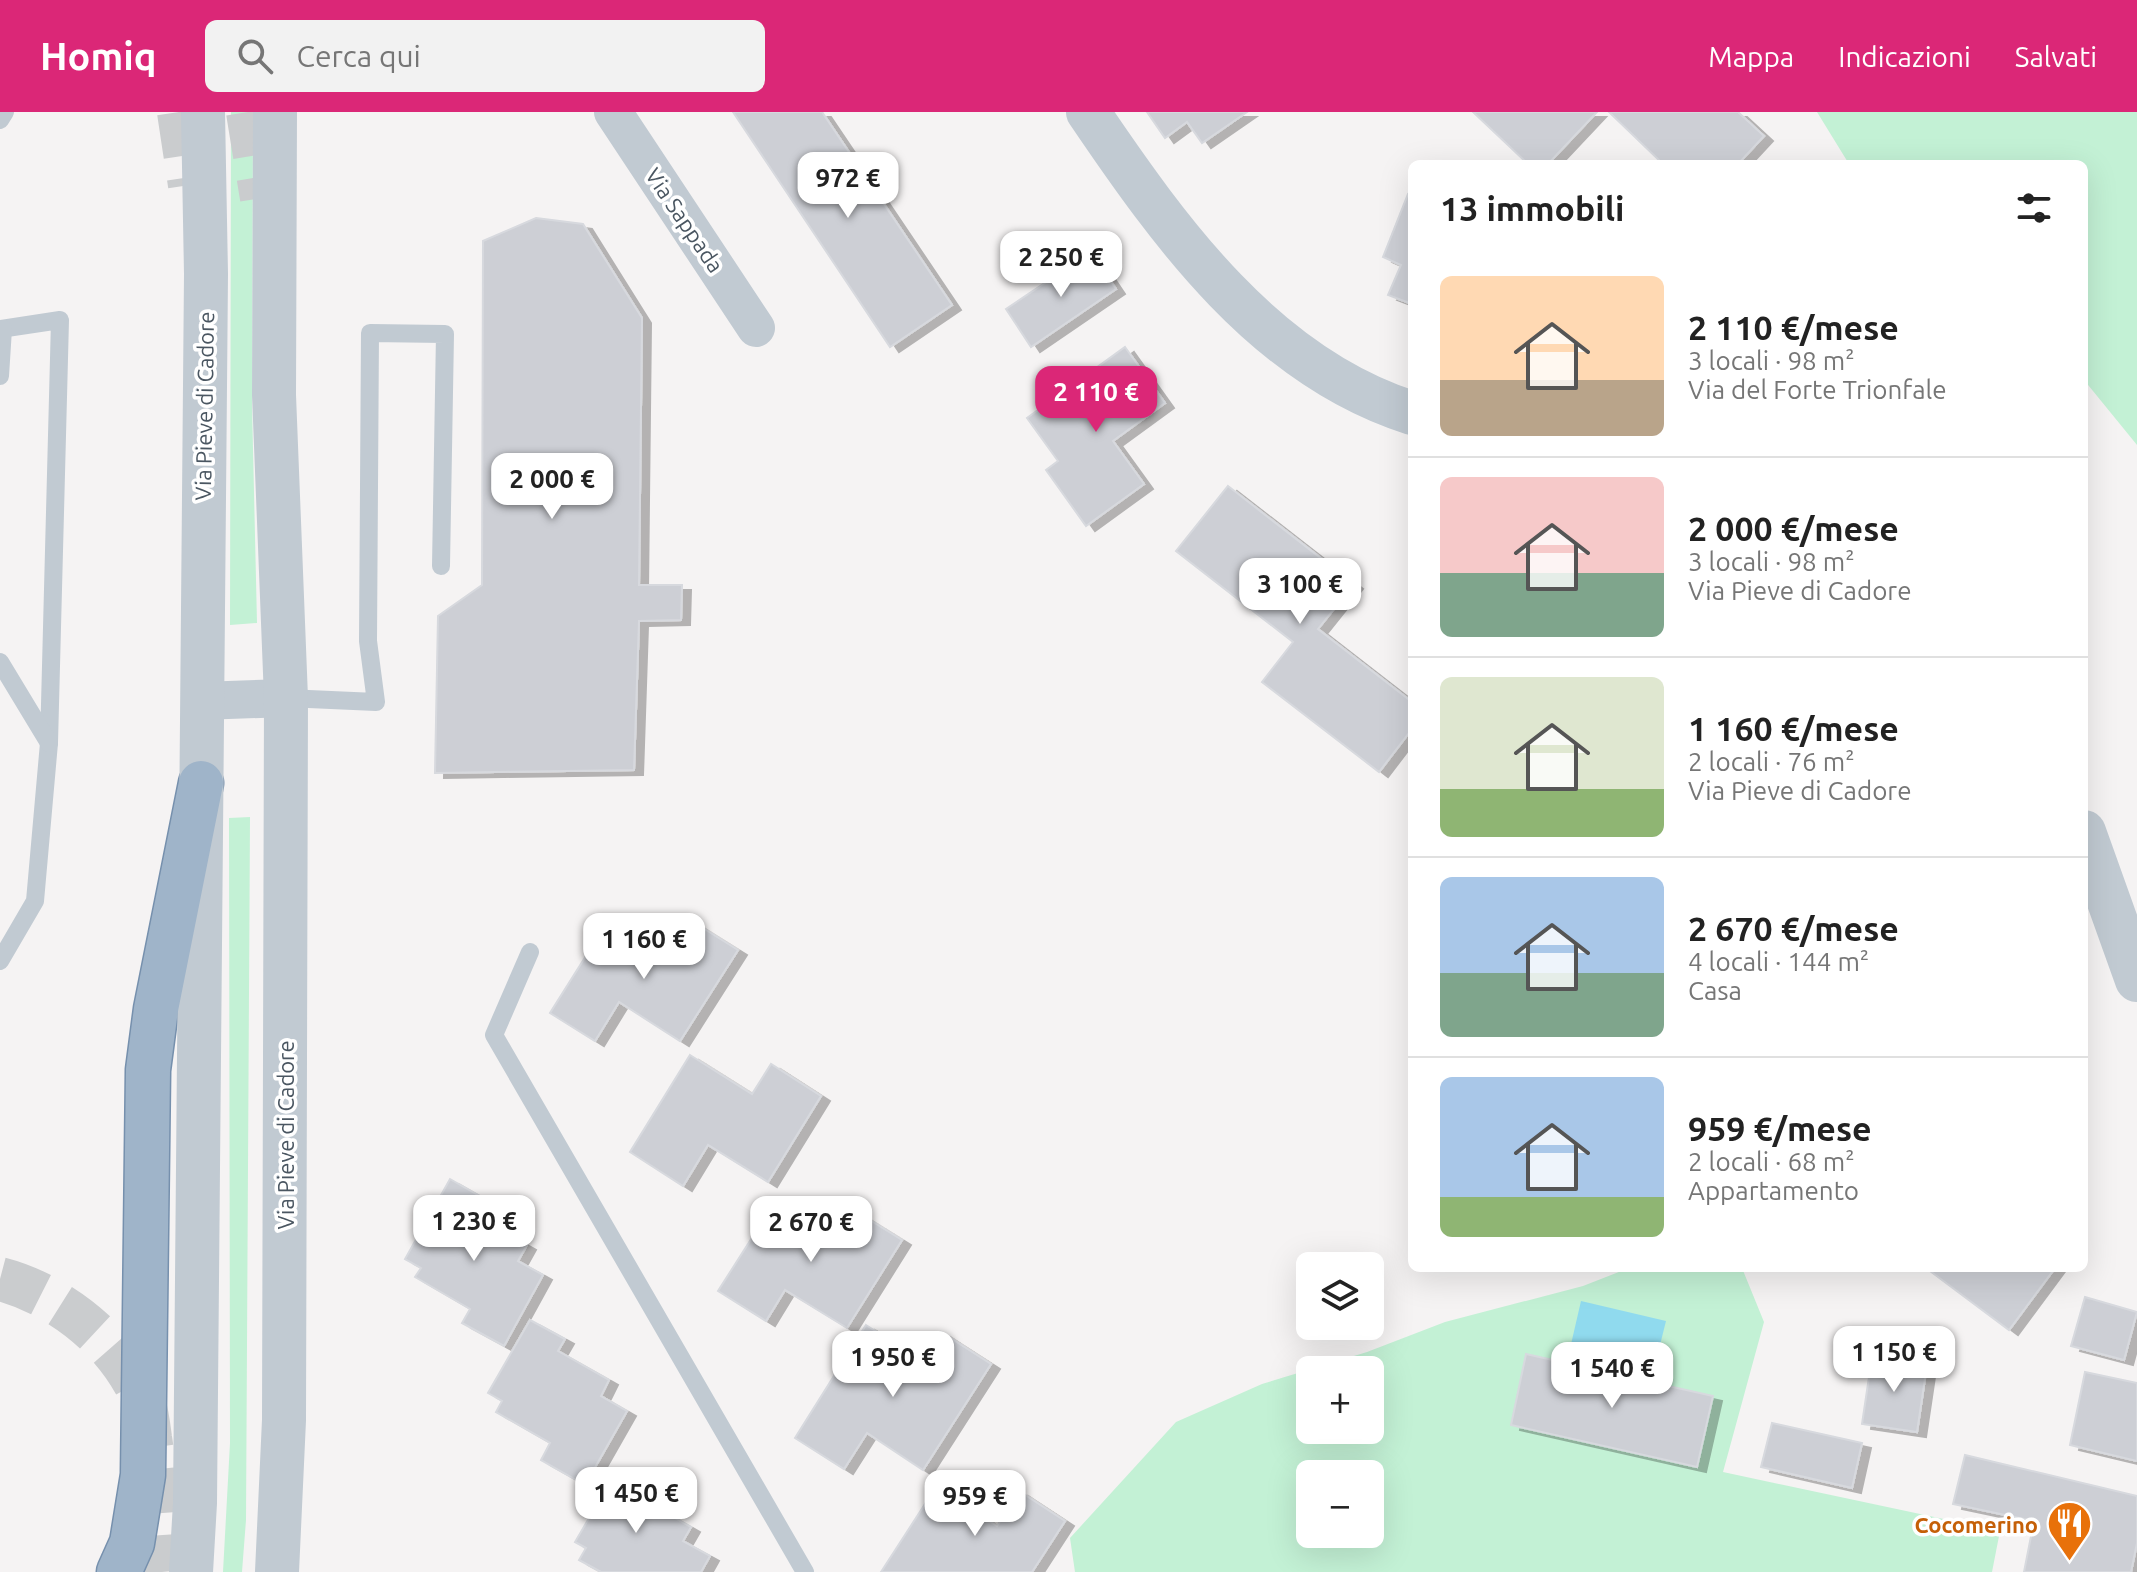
<!DOCTYPE html>
<html lang="it">
<meta charset="utf-8">
<style>
:root{--surface:#fff;--page:#f2f2f2;--text:#222;--muted:#767676;--line:#e0e0e0;--accent:#db2777}
body{margin:0;font-family:Ubuntu,sans-serif;background:var(--page);color:var(--text);height:100vh;display:flex;flex-direction:column;font-size:30px;white-space:nowrap}
*{box-sizing:border-box;margin:0}
p{font-size:26px;color:var(--muted)}
.icon{flex:none;width:44px;height:44px;fill:none;stroke:currentColor;stroke-width:2;stroke-linecap:round;stroke-linejoin:round}
.map{position:relative;flex:1;overflow:hidden}
.drawer{position:absolute;left:1408px;top:48px;width:680px;height:1112px;display:flex;flex-direction:column;background:var(--surface);border-radius:12px;box-shadow:0 8px 32px #0002}
.drawer>*{flex:none}
.fabs{position:absolute;left:1296px;top:1140px;display:grid;gap:16px}
.fabs a{display:grid;place-items:center;width:88px;height:88px;border-radius:12px;background:var(--surface);box-shadow:0 8px 32px #0002;font-size:40px}
.price{position:absolute;translate:-50% -68px;padding:0 18px;border-radius:16px;background:#fff;color:#222;font-size:26px;line-height:52px;filter:drop-shadow(0 2px 4px #0008)}
.price::after{content:'';position:absolute;left:50%;top:48px;width:24px;height:18px;margin-left:-12px;background:inherit;clip-path:polygon(0 0,100% 0,50% 100%)}
.price.current{background:var(--accent);color:#fff}
ul{padding:0;list-style:none}
li{display:flex;align-items:center;gap:24px;height:200px;padding:0 32px}
li+li{border-top:2px solid var(--line)}
li span{display:grid;place-items:center;flex:none;width:224px;height:160px;border-radius:12px;color:#555}
li>.icon{margin-inline-start:auto}
span .icon{width:96px;height:96px;fill:#fffc;stroke-width:1}
li b{font-size:34px}
h2{display:flex;justify-content:space-between;align-items:center;height:96px;padding:0 32px;font-size:34px}
header{display:flex;align-items:center;gap:48px;box-sizing:border-box;height:112px;padding:0 40px;background:var(--accent);color:#fff}
header strong{font-size:38px}
nav{display:flex;gap:44px;margin-inline-start:auto;font-size:28px}
.search{width:560px;height:72px;background:var(--page);display:flex;align-items:center;gap:20px;box-sizing:border-box;padding:0 28px;border-radius:12px;color:var(--muted);font-size:30px}
.map>svg:first-child{display:block}
.green{fill:#c3f1d5;fill-rule:evenodd}
.water{fill:#90daee}
.building{fill:#cdcfd5;stroke:#d7d9de;stroke-width:2;filter:url(#shadow)}
.lines{fill:none;stroke-linecap:round;stroke-linejoin:round}
.trunk-tunnel{stroke:#caccce;stroke-width:44;stroke-dasharray:44 22;stroke-linecap:butt}
.trunk-casing{stroke:#7690ad;stroke-width:47}
.service{stroke:#c1cad2;stroke-width:18}
.minor{stroke:#c1cad2;stroke-width:38}
.tertiary{stroke:#c1cad2;stroke-width:44}
.trunk{stroke:#9fb4c9;stroke-width:44}
.labels{text-anchor:middle;dominant-baseline:central;stroke-width:7;stroke-linejoin:round;paint-order:stroke}
.street-label{font-size:22px;fill:#4a5661;stroke:#fff}
.food-label{font-size:22px;font-weight:bold;fill:#c56008;stroke:#fff;text-anchor:end}
</style>
<header>
<strong>Homiq</strong>
<div class="search"><svg class="icon" aria-label="search" viewBox="0 0 24 24"><circle cx="10" cy="10" r="6"/><path d="M15 15l6 6"/></svg>Cerca qui</div>
<nav><a>Mappa</a><a>Indicazioni</a><a>Salvati</a></nav>
</header>
<div class="map">
<svg width="2137" height="1460" viewBox="0 0 2137 1460">
<defs>
<filter id="shadow"><feDropShadow dx="9" dy="5" stdDeviation="0" flood-color="#0004"/></filter>
</defs>
<rect width="100%" height="100%" fill="#f5f3f3"/>
<!-- green -->
<g class="green">
<path d="M231 0H253L252 293 257 511 230 513Z"/>
<path d="M1817 0H2137V333L2084 268V52H1849Z"/>
<path d="M250 705 246 1408 242 1460H223L230 1331 229 706Z"/>
<path d="M1629 1156H1742L1764 1210 1723 1360 2000 1419 1992 1460H1075L1070 1426 1176 1310 1262 1272 1367 1240 1445 1210 1583 1174ZM1310 1258H1370V1318H1310ZM1310 1362H1370V1422H1310Z"/>
</g>
<!-- water -->
<path class="water" d="M1581 1189 1666 1209 1653 1261 1569 1241Z"/>
<!-- building -->
<g class="building">
<path d="M733 0H822L952 193 890 235Z"/>
<path d="M1147 0H1247L1202 31 1187 10 1165 26Z"/>
<path d="M1473 0H1597L1548 52H1528Z"/>
<path d="M1609 0H1738L1764 24 1738 52H1663Z"/>
<path d="M1408 82 1412 83V192L1388 183 1401 153 1383 145Z"/>
<path d="M536 106 583 112 642 206 639 473H682L681 508 639 509 634 658 435 661 438 504 482 473 483 129Z"/>
<path d="M1091 140 1116 177 1031 235 1006 197Z"/>
<path d="M1125 235 1165 291 1113 329 1144 372 1086 414 1046 358 1058 349 1027 306Z"/>
<path d="M1228 374 1354 472 1318 517 1412 590V617L1379 660 1262 570 1293 530 1176 439Z"/>
<path d="M690 808 738 838 680 929 619 890 595 929 550 901 608 809 667 846Z"/>
<path d="M690 943 752 982 771 952 821 984 768 1070 708 1033 683 1074 630 1040Z"/>
<path d="M450 1067 490 1090 481 1107 527 1133 518 1149 543 1163 504 1234 462 1211 470 1197 415 1165 421 1156 405 1147Z"/>
<path d="M776 1088 831 1123 849 1095 902 1128 847 1216 785 1178 766 1209 718 1179Z"/>
<path d="M1926 1156H2055L2009 1218Z"/>
<path d="M2085 1185 2137 1200 2124 1248 2071 1234Z"/>
<path d="M530 1208 565 1227 558 1239 609 1268 601 1284 627 1299 585 1373 541 1348 550 1331 496 1300 502 1289 488 1281Z"/>
<path d="M866 1213 923 1249 941 1220 991 1252 923 1358 867 1321 844 1357 795 1326Z"/>
<path d="M1526 1242 1713 1284 1697 1355 1511 1313Z"/>
<path d="M1872 1245 1927 1253 1917 1320 1862 1312Z"/>
<path d="M2085 1260 2137 1271V1349L2070 1333Z"/>
<path d="M1772 1311 1862 1331 1852 1376 1761 1355Z"/>
<path d="M1965 1343 2137 1384V1431L2131 1460H2024L2034 1409 1953 1392Z"/>
<path d="M616 1360 646 1377 640 1386 691 1415 683 1429 710 1444 701 1460H601L579 1448 586 1436 575 1430Z"/>
<path d="M936 1375 997 1414 1019 1379 1065 1409 1032 1460H881Z"/>
</g>
<g class="lines">
<!-- trunk-tunnel -->
<g class="trunk-tunnel">
<path d="M179 0 190 73"/>
<path d="M248 0 262 86"/>
<path d="M0 1167C57 1182 113 1225 139 1279 146 1292 148 1311 150 1326 157 1370 158 1415 162 1460"/>
</g>
<defs>
<path id="trunk" d="M119 1460 132 1431 143 1363 148 958 156 897 201 671"/>
</defs>
<!-- trunk casing -->
<use href="#trunk" class="trunk-casing"/>
<!-- service -->
<g class="service">
<path d="M0 8 5 0"/>
<path d="M0 217 60 208 49 631 35 789 0 849"/>
<path d="M0 264 3 217"/>
<path d="M0 550 49 631"/>
<path d="M286 586 376 590 368 529 370 221 445 222 441 454"/>
<path d="M530 840 494 923 805 1460"/>
</g>
<!-- minor -->
<g class="minor">
<path d="M613 0 756 216"/>
<path d="M200 589 286 586"/>
</g>
<!-- tertiary -->
<g class="tertiary">
<path d="M275 0 274 283 286 586 284 1308 277 1460"/>
<path d="M1088 0C1170 121 1266 255 1412 301"/>
<path d="M2084 720 2137 868"/>
<path d="M191 1460 195 1391 206 162 203 0"/>
</g>
<!-- trunk -->
<use href="#trunk" class="trunk"/>
</g>
<!-- icons -->
<defs>
<symbol id="restaurant-pin" viewBox="-11 -11 22 30"><path d="M0 17L-7.5 6A9.5 9.5 0 1 1 7.5 6Z" fill="#e8710a" stroke="#fff"/><path d="M-5-6h1v4h1v-4h1v4h1v-4h1v5L-1.5 .5V6h-2V.5L-5-1ZM5-6V6H3V1.5H1.5Q1.5-4 5-6Z" fill="#fff"/></symbol>
</defs>
<g fill-rule="evenodd">
<use href="#restaurant-pin" x="2044" y="1386" width="51" height="69"/>
</g>
<g class="labels">
<!-- street labels -->
<g class="street-label">
<text transform="translate(685 108) rotate(56)">Via Sappada</text>
<text transform="translate(204 294) rotate(-89)">Via Pieve di Cadore</text>
<text transform="translate(285 1023) rotate(-90)">Via Pieve di Cadore</text>
</g>
<!-- food labels -->
<g class="food-label">
<text x="2038" y="1412">Cocomerino</text>
</g>
</g>
</svg>
<div class="fabs">
<a><svg class="icon" aria-label="layers" viewBox="0 0 24 24"><path d="M12 4l9 5-9 5-9-5zM3 14l9 5 9-5"/></svg></a>
<a>+</a>
<a>−</a>
</div>
<b class="price" style="left:848px;top:108px">972 €</b>
<b class="price" style="left:1061px;top:187px">2 250 €</b>
<b class="price current" style="left:1096px;top:322px">2 110 €</b>
<b class="price" style="left:552px;top:409px">2 000 €</b>
<b class="price" style="left:1300px;top:514px">3 100 €</b>
<b class="price" style="left:644px;top:869px">1 160 €</b>
<b class="price" style="left:474px;top:1151px">1 230 €</b>
<b class="price" style="left:811px;top:1152px">2 670 €</b>
<b class="price" style="left:1894px;top:1282px">1 150 €</b>
<b class="price" style="left:893px;top:1287px">1 950 €</b>
<b class="price" style="left:1612px;top:1298px">1 540 €</b>
<b class="price" style="left:636px;top:1423px">1 450 €</b>
<b class="price" style="left:975px;top:1426px">959 €</b>
<section class="drawer">
<h2>13 immobili<svg class="icon" aria-label="filters" viewBox="0 0 24 24"><path d="M4 7h16M4 17h16"/><circle cx="9" cy="7" r="2"/><circle cx="15" cy="17" r="2"/></svg></h2>
<ul>
<li><span style="background:linear-gradient(#ffd9b3 65%,#b9a48a 0)"><svg class="icon" aria-label="home" viewBox="0 0 24 24"><path d="M3 11l9-7 9 7M6 9v11h12V9"/></svg></span><div><b>2 110 €/mese</b><p>3 locali · 98 m²</p><p>Via del Forte Trionfale</p></div></li>
<li><span style="background:linear-gradient(#f6c9c9 60%,#7fa58c 0)"><svg class="icon" aria-label="home" viewBox="0 0 24 24"><path d="M3 11l9-7 9 7M6 9v11h12V9"/></svg></span><div><b>2 000 €/mese</b><p>3 locali · 98 m²</p><p>Via Pieve di Cadore</p></div></li>
<li><span style="background:linear-gradient(#dfe7d0 70%,#8fb573 0)"><svg class="icon" aria-label="home" viewBox="0 0 24 24"><path d="M3 11l9-7 9 7M6 9v11h12V9"/></svg></span><div><b>1 160 €/mese</b><p>2 locali · 76 m²</p><p>Via Pieve di Cadore</p></div></li>
<li><span style="background:linear-gradient(#a9c7e8 60%,#7fa58c 0)"><svg class="icon" aria-label="home" viewBox="0 0 24 24"><path d="M3 11l9-7 9 7M6 9v11h12V9"/></svg></span><div><b>2 670 €/mese</b><p>4 locali · 144 m²</p><p>Casa</p></div></li>
<li><span style="background:linear-gradient(#a9c7e8 75%,#8fb573 0)"><svg class="icon" aria-label="home" viewBox="0 0 24 24"><path d="M3 11l9-7 9 7M6 9v11h12V9"/></svg></span><div><b>959 €/mese</b><p>2 locali · 68 m²</p><p>Appartamento</p></div></li>
</ul>
</section>
</div>
